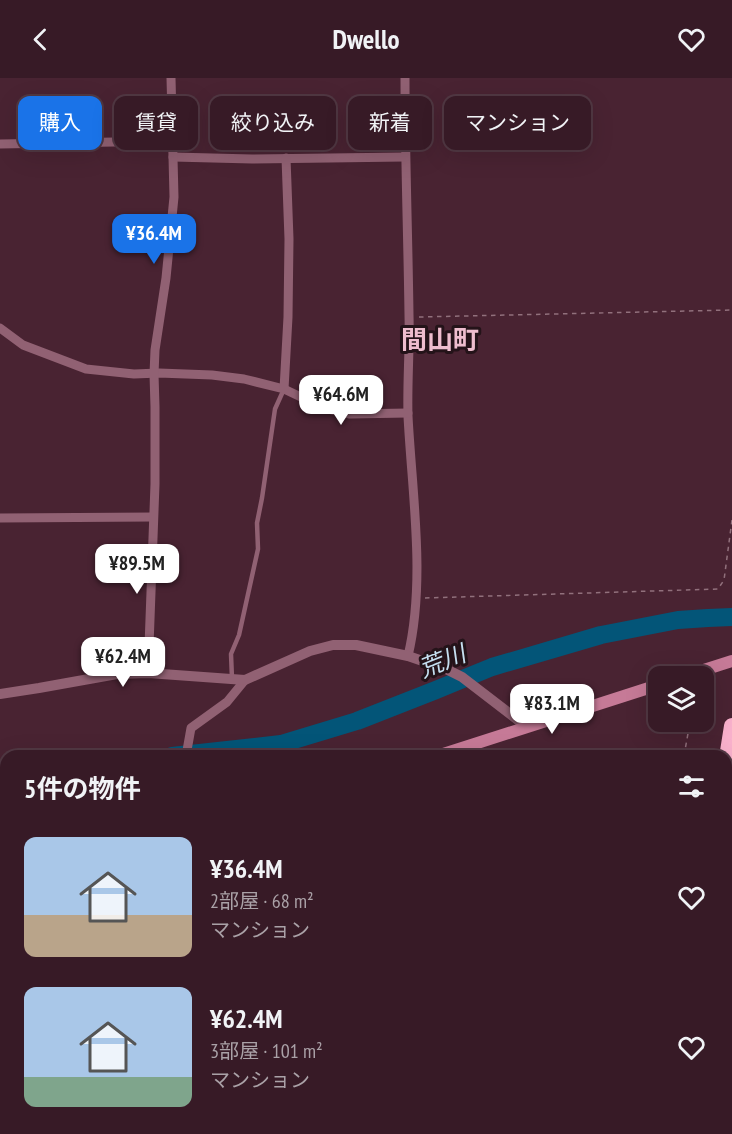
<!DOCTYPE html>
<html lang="ja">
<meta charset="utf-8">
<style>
:root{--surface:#371a26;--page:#3e232e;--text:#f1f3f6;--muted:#aaa1a7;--line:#513843;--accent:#1a73e8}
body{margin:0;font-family:"PT Sans Narrow","Noto Sans JP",sans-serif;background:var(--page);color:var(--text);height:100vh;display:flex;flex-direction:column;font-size:22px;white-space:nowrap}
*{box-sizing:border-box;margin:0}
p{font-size:20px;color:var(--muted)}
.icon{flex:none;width:33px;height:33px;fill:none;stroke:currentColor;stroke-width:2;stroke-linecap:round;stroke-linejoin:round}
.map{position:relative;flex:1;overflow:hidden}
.details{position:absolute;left:0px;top:672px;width:732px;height:384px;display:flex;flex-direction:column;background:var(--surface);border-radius:18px 18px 0 0;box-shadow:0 6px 24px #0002,0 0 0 2px var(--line)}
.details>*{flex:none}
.guide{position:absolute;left:18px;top:18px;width:696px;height:54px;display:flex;gap:12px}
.fabs{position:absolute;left:648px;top:588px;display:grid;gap:12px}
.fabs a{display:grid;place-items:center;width:66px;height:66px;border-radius:12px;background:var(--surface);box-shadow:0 6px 24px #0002,0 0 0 2px var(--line);font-size:30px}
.price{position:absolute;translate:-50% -51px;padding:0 14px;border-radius:12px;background:#fff;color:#222;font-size:20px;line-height:39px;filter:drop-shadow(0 2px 3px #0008)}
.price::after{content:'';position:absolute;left:50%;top:36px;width:18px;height:14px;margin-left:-9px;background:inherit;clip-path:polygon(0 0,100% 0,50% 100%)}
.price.active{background:var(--accent);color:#fff}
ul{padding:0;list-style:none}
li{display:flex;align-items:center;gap:18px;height:150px;padding:0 24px}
li span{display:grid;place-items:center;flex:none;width:168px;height:120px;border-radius:12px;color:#555}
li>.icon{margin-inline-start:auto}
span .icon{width:72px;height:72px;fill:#fffc;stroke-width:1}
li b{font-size:26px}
h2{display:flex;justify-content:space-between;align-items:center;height:72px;padding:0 24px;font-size:26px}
.chip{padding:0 21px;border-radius:12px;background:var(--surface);box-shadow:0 6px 24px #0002,0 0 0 2px var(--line);font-size:21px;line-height:54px}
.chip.active{background:var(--accent);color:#fff}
header{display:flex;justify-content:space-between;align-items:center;height:78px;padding:0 24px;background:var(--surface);font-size:27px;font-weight:800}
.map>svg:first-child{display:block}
.green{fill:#586009}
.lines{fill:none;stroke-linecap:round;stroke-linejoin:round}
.river{stroke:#035578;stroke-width:18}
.path{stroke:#91707c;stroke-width:1.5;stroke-dasharray:4.5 4.5;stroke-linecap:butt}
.service{stroke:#916173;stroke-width:4.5}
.minor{stroke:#916173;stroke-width:9}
.tertiary{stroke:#916173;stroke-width:10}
.secondary{stroke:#c67a97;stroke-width:12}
.motorway{stroke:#f9b1cc;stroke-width:16}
.labels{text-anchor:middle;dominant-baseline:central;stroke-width:6;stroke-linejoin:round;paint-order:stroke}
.water-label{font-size:24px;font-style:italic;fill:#c6e0f1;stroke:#241319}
.quarter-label{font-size:26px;font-weight:bold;fill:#eebdce;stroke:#241319}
</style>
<header><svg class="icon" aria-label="back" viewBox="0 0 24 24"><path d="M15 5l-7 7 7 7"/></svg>Dwello<svg class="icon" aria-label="heart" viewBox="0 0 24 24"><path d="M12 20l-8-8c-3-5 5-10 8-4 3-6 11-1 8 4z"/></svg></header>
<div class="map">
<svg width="732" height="1056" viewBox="0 0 732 1056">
<rect width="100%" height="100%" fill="#492332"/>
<!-- green -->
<path class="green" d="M0 781 6 784V1050H421L420 1056H0V911L2 906 0 905Z"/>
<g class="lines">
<!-- river -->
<g class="river">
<path d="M172 678 281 666 357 643 436 612 492 589 601 557 678 542 708 540 732 539"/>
<path d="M0 692 6 691"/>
</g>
<!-- path -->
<g class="path">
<path d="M419 239 732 232"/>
<path d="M425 520 718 511 724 502 732 442"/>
<path d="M684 678 690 644"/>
</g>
<!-- service -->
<path class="service" d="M232 601 231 576 239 557 258 471 257 445 262 420 275 331 284 311"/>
<!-- minor -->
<g class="minor">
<path d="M405 0C405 79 408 158 409 237 410 271 407 304 408 338 412 416 426 502 408 578"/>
<path d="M0 66 172 63"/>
<path d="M173 79 252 81 405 79"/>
<path d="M0 250 23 267 86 291 134 296 159 295 212 297 244 301 284 311 324 330 350 336 408 335"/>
<path d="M284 311 288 239 289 161 286 80"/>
<path d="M0 440 153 439"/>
<path d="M148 595 155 406V329L154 296 155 272 166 200 174 119 171 0"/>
<path d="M186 678 191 650 227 624 245 602"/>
<path d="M604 1056 605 1050"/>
</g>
<!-- tertiary -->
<g class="tertiary">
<path d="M0 616 39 610 117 596 148 595 245 602 310 573 333 567H356L408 578 446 591 462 599 527 649"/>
<path d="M726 996 732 971"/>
<path d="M708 1056 710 1050"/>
</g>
<!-- secondary -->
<g class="secondary">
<path d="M685 598 732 583"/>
<path d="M437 678 658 607"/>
<path d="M0 718 6 722"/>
</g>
<!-- motorway -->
<g class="motorway">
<path d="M726 686 732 648"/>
<path d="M726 787 732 754"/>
<path d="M651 1056 653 1050"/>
<path d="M670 1056 671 1050"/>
</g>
</g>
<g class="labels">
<!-- water labels -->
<g class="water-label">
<text transform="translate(442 583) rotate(-22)">荒川</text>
</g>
<!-- quarter labels -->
<g class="quarter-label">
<text x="440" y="261">間山町</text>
</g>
</g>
</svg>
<div class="fabs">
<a><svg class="icon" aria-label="layers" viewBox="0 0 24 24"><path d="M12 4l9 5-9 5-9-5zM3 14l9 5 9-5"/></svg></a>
</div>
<b class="price active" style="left:154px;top:187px">¥36.4M</b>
<b class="price" style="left:341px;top:348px">¥64.6M</b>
<b class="price" style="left:137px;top:517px">¥89.5M</b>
<b class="price" style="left:123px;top:610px">¥62.4M</b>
<b class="price" style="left:552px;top:657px">¥83.1M</b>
<div class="guide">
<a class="chip active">購入</a>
<a class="chip">賃貸</a>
<a class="chip">絞り込み</a>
<a class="chip">新着</a>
<a class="chip">マンション</a>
</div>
<section class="details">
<h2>5件の物件<svg class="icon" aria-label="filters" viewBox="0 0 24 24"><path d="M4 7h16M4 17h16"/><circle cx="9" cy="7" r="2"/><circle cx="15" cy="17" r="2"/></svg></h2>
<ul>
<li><span style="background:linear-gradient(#a9c7e8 65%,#b9a48a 0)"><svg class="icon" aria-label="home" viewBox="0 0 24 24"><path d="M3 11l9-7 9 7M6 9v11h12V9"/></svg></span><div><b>¥36.4M</b><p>2部屋 · 68 m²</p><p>マンション</p></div><svg class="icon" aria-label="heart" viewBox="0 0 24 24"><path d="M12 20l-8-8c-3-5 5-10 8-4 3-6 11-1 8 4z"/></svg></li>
<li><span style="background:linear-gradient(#a9c7e8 75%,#7fa58c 0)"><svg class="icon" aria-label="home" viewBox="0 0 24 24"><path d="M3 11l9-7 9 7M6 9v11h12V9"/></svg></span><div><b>¥62.4M</b><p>3部屋 · 101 m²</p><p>マンション</p></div><svg class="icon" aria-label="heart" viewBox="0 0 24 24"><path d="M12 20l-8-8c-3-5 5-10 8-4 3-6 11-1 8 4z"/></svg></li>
</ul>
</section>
</div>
